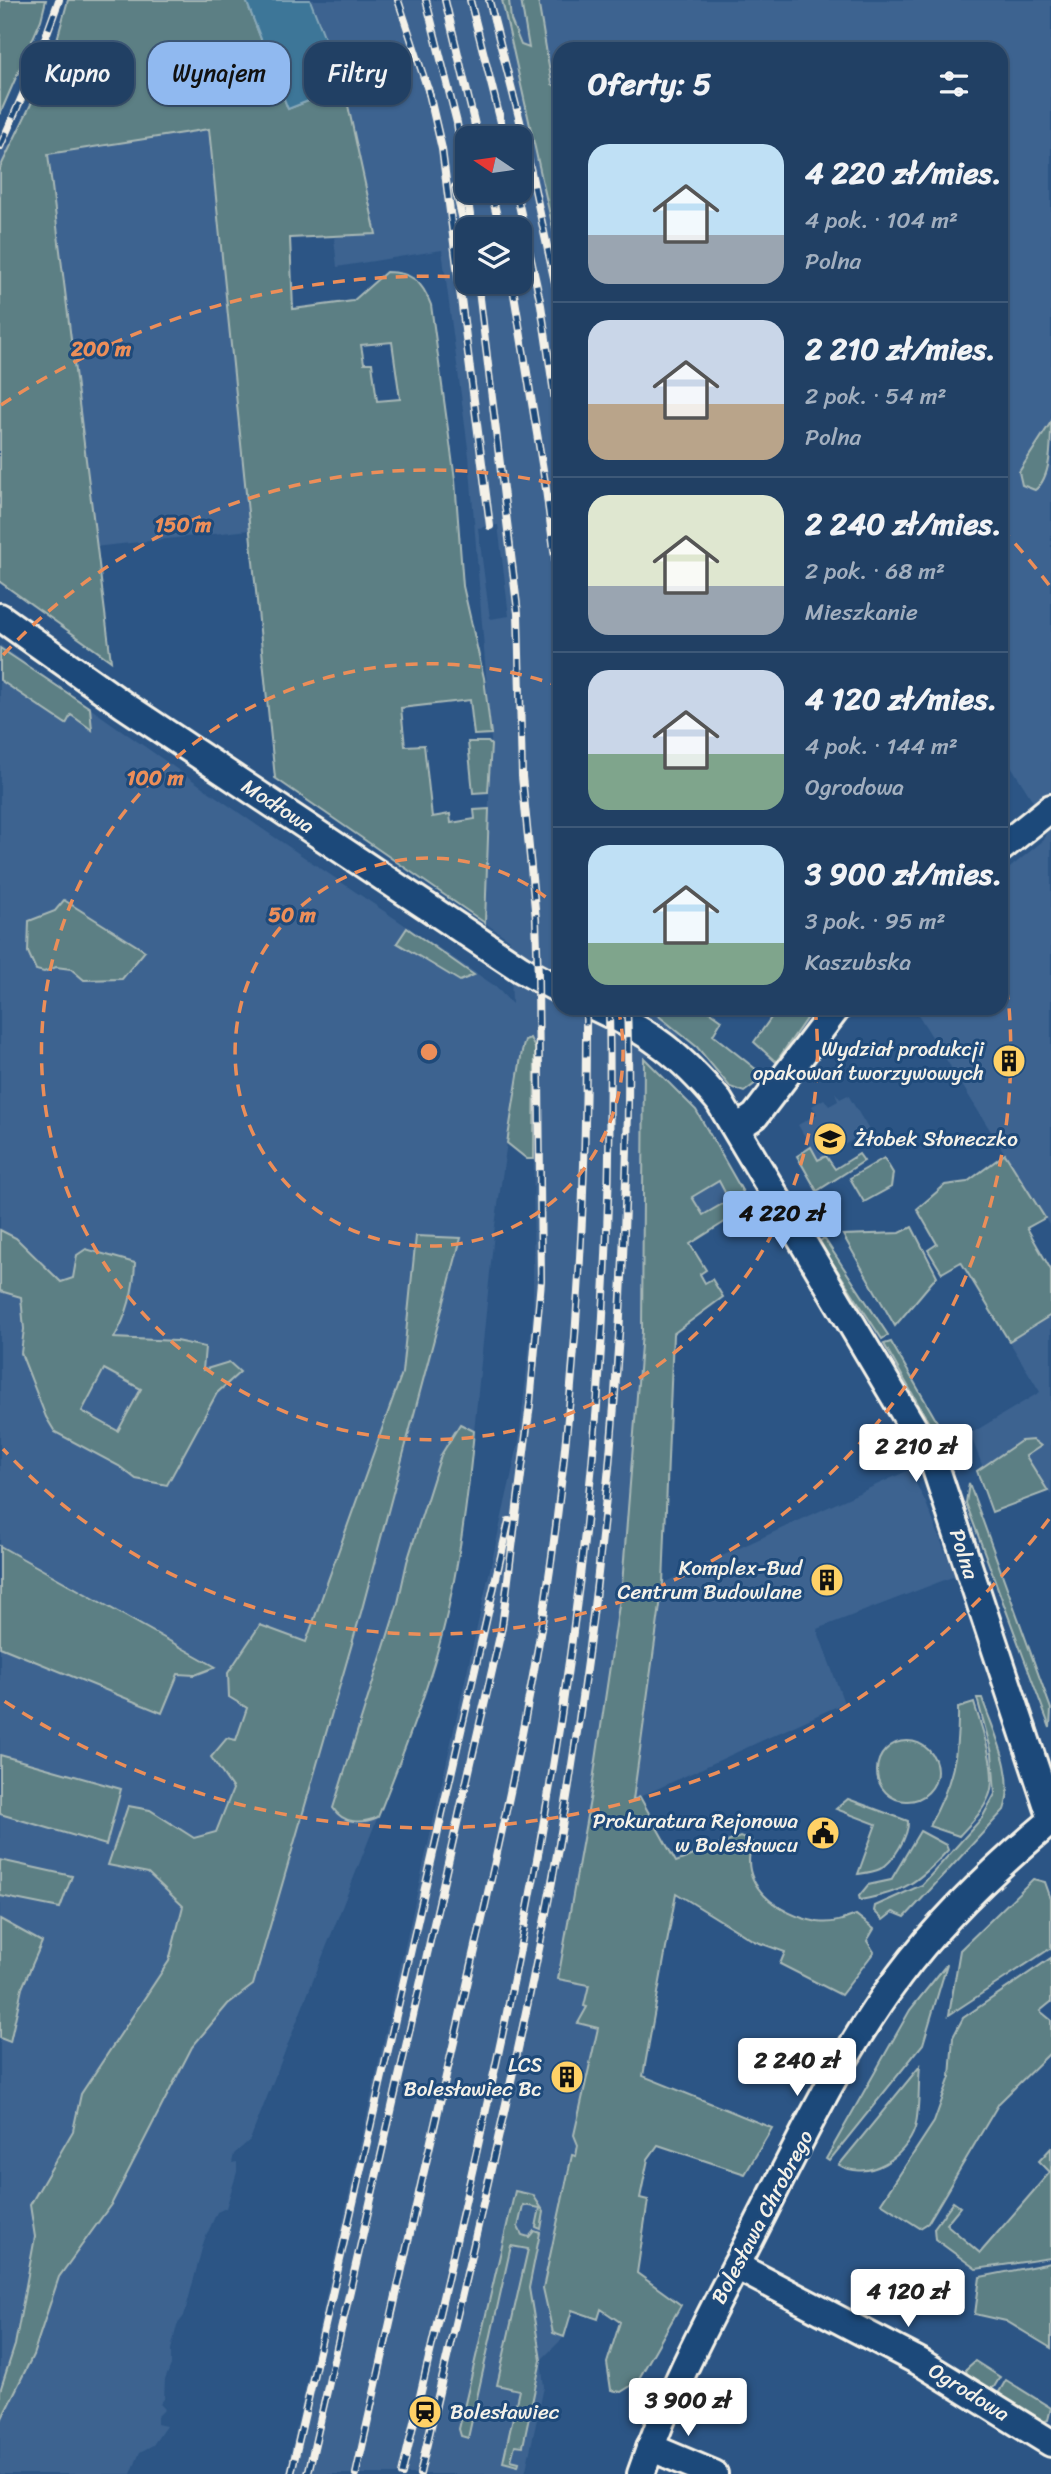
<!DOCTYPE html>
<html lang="pl">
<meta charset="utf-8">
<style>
:root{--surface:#214064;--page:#2d4b6d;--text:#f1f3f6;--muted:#a2afbf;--line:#3e5978;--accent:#90b9f0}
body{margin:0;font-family:Sriracha,sans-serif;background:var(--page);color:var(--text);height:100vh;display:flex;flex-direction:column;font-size:26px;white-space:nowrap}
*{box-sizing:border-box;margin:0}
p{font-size:23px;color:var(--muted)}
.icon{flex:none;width:38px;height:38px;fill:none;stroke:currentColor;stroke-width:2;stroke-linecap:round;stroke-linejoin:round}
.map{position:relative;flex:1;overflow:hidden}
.sheet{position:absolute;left:553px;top:42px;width:455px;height:973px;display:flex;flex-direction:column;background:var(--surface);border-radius:21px;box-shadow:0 2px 5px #0004,0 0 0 2px var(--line)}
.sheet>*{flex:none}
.banner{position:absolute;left:21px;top:42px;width:427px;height:63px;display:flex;gap:14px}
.needle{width:46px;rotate:283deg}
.fabs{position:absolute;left:455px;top:126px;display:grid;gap:14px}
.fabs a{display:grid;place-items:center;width:77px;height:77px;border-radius:14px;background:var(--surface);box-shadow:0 2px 5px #0004,0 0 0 2px var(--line);font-size:35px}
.price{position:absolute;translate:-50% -60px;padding:0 16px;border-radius:7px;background:#fff;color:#222;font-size:23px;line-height:46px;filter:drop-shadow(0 2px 4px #0008)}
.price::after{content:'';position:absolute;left:50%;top:42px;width:21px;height:16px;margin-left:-10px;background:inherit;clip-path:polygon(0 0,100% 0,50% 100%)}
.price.on{background:var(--accent);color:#111}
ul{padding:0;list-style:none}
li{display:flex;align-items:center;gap:21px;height:175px;padding:0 35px}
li+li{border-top:2px solid var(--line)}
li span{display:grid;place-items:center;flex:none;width:196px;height:140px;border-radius:21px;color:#555}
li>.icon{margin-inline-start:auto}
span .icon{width:84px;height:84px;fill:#fffc;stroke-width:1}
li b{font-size:30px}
h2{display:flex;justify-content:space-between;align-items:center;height:84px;padding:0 35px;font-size:30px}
.chip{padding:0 24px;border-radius:21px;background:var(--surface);box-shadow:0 2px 5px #0004,0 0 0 2px var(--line);font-size:24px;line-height:63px}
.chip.on{background:var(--accent);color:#111}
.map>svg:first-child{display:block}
.built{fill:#3c6390;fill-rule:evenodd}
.green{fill:#5b7f84;stroke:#a8b8b6;stroke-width:2;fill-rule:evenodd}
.water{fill:#3d7698;stroke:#86a7b8;stroke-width:2}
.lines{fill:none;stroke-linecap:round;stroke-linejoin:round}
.minor-casing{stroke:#f4f1e8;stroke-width:32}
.minor{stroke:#1f4a7a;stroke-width:26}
.rail-casing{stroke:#f4f1e8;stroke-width:8}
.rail{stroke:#1f4a7a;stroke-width:5;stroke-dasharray:16;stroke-linecap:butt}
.ring{fill:none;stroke:#ec8e59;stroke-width:3.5;stroke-dasharray:12 9}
.labels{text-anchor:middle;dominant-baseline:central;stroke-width:6;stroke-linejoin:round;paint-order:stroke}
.street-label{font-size:21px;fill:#f4f1e8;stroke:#1f4a7a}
.poi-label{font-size:21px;fill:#f4f1e8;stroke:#1f4a7a;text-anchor:end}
.centre{fill:#ec8e59;stroke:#1f4a7a;stroke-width:3.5}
.ring-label{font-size:21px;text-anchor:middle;font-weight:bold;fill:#ec8e59;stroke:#1f4a7a;stroke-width:6;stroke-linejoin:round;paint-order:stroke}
</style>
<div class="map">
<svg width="1051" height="2474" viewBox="0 0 1051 2474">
<rect width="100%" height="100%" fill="#2c5585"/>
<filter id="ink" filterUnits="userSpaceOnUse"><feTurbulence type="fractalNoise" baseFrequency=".0143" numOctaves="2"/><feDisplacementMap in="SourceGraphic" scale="14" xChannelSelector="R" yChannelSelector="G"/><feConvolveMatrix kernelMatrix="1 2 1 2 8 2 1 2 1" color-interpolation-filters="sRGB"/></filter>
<g filter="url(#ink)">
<!-- built -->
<g class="built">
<path d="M310 0H521L560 209V1008H658L686 1031 644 1058 696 1110 748 1201 747 1208 690 1244 706 1270 700 1274 705 1283 712 1279 723 1297 673 1334 663 1583 909 1470 926 1503 955 1576 817 1629 844 1703 633 1800 644 2075 637 2093 620 2322 601 2309 575 2300 564 2337 541 2360 544 2387 525 2474H286L519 1441 533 1313 534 1120 510 1121 494 1233 468 1492 450 1601 424 1694 407 1743 250 2140 234 2154 232 2163 237 2162V2172L226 2208 217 2212 204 2241 184 2316 177 2325 171 2350V2365L165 2380 164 2399 160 2404 165 2409 157 2417V2424L166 2426 153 2445 140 2452 131 2474H0V645L258 826 495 986 512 1004 510 940 485 923 491 740 469 456 442 250 337 267 334 238 376 233 344 87ZM467 138H520V191H467ZM467 229H520V282H467ZM498 525 509 616 490 619 478 528Z"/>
<path d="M538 0H1051V1228L914 1008H1001V875L1044 840 1048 825 1001 750V49H560V128Z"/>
<path d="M210 129 250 530 94 547 48 154 0 168V147Z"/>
<path d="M835 1092 840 1099 848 1095 869 1130 827 1155 836 1172 797 1156 811 1147 798 1125 817 1114 812 1106 824 1099 829 1106 838 1101Z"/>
<path d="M1051 1315V1495L1048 1491 992 1512 982 1465 970 1434 1040 1392 1009 1341Z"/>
</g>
<!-- green -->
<g class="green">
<path d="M0 0H46L41 20 0 114Z"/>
<path d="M68 0H246L288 109 344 87 376 234 290 238 293 309 353 301 386 272C412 272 422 281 431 305L455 480 463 586 484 678 491 734 474 735 470 700 401 708 405 746 424 745 432 817 450 814 451 823 475 819 474 810 489 809 485 923 275 778 209 129 48 154 111 661 0 582V168L50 65ZM392 342 400 399 377 401 372 363H364L361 345Z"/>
<path d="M502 0H509L511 20 521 45 529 48 521 0H538L552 84 560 89V260Z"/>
<path d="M1051 422C1051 446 1051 478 1035 490L1022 485 1019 472Z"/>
<path d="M0 648 90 708 92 730 71 715 66 724 0 680Z"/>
<path d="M468 742H488L491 745 488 792 473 793Z"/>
<path d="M64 900 145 951 122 979 84 980 71 969 56 967 44 972 36 970 28 952 29 921 55 911Z"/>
<path d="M407 928 474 975 460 981 397 943Z"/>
<path d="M655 1008H705L722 1020 713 1035 762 1074 763 1082 760 1085 756 1083 744 1092 730 1087 697 1047 655 1013Z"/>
<path d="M771 1008H819L806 1019 776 1062 754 1042 775 1012Z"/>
<path d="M530 1038 535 1048 534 1159H527L507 1143 522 1051 525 1040Z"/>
<path d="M644 1058 696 1110 748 1201 747 1208 690 1244 706 1270 700 1274 705 1283 712 1279 723 1297 673 1334 663 1584 633 1800 640 1797 676 1862 740 1837 753 1842C736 1885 779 1915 818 1922 832 1924 843 1920 856 1915L874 1929 867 1941 874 1952 841 1995 780 1964 785 1952 754 1941 676 1893 643 2076 772 2128 745 2174 658 2145 648 2159 640 2198 648 2200 637 2273 681 2305 637 2382 621 2392 611 2390 607 2363 620 2322 601 2309 598 2319 572 2310 564 2337 553 2333 543 2288 572 2155 576 2156 578 2145 574 2135 598 2028 578 2023 587 2007 584 2006 589 1985 558 1979 591 1794 622 1585 642 1332ZM719 1181 729 1200 703 1215 692 1197Z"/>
<path d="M811 1147 818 1160 826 1156 835 1169 859 1154 864 1161 817 1191 797 1156Z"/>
<path d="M1005 1154 1045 1218 1027 1228 1051 1270V1315L1009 1341 961 1262 942 1273 928 1250 937 1244 917 1209 945 1185 967 1182Z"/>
<path d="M884 1158 893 1173 891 1187 864 1202 850 1178Z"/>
<path d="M912 1227 937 1276 895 1326 843 1235 900 1233Z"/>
<path d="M0 1230 16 1238 61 1282 73 1278 77 1255 86 1249 135 1263C134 1291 128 1314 114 1338L176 1341 205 1347 203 1370 229 1362 240 1372 217 1393 167 1485 136 1479 119 1466 55 1432 46 1417 21 1353 24 1329 21 1297 0 1291ZM104 1369 141 1389 118 1431 82 1411Z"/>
<path d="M416 1236 461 1238 362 1609 253 1985 228 2004 192 2047 112 2203 59 2277 33 2355 0 2422V2391L15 2345 35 2237 30 2205 73 2131 81 2094 169 1961 183 1906 148 1873 108 1865 128 1806 150 1810 194 1838 216 1832 233 1789 211 1757 227 1738 236 1740 247 1708 229 1697 228 1673 260 1625 306 1642 402 1373Z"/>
<path d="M824 1238 888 1335 882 1339 819 1242Z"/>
<path d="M891 1342 943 1432 929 1423 884 1344Z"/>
<path d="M460 1424 474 1431C469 1487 462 1544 450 1600 435 1674 406 1746 378 1817 362 1824 343 1824 333 1808L398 1603 407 1562 441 1455Z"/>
<path d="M1033 1440 1041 1446 1026 1456 1048 1491 992 1512 977 1471 1021 1441Z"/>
<path d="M969 1483 1051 1709 1050 1728 966 1503Z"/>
<path d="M0 1546 216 1667 195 1675 178 1674 162 1713 0 1647Z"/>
<path d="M977 1698H982C993 1731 1017 1775 1004 1810L905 1917 893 1912 883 1920 874 1911 875 1906 922 1885 982 1818 995 1794 992 1753Z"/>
<path d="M974 1703C981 1726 999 1773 989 1796 983 1812 970 1824 959 1836L929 1826C952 1785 959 1755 958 1708Z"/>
<circle cx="907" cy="1771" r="30"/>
<path d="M0 1755 121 1789 106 1845 0 1814Z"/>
<path d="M848 1799 908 1821C909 1835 893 1863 880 1869 874 1872 865 1873 858 1874L876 1824 836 1809Z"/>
<path d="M920 1831 946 1845 948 1850C918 1883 904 1892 860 1900L859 1896 868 1885 891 1880Z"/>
<path d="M0 1860 72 1876 60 1908 0 1896Z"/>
<path d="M1033 1879 1045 1882 1051 1899V1948L949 2015 960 1950Z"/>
<path d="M0 1919 42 1942 22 1988 10 2042 0 2038Z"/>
<path d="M1051 1958V2002L1040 2011 1051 2020V2052L999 2103 928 2223 920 2228 881 2203 934 2122 950 2077 953 2037 963 2018Z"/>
<path d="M947 1964 923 2044 829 2161 826 2159 910 2010Z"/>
<path d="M920 2066C918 2085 920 2109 915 2128 906 2157 868 2182 839 2165Z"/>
<path d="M1051 2148V2258L976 2269 935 2239 934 2228 953 2202 960 2207 946 2224 980 2253 1050 2172 1039 2161Z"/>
<path d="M515 2191 533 2195 544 2212 541 2229 536 2227 540 2208 523 2205 518 2227 522 2235 529 2237 534 2231 540 2233 529 2288 541 2360 523 2446 515 2445 511 2460 519 2462 518 2466 503 2462 519 2390 497 2385 528 2249 511 2246 468 2438 461 2436 459 2429Z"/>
<path d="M1051 2263V2348L1006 2321 975 2314 980 2277Z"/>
<path d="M975 2361 1000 2377 994 2387 989 2389 967 2375 966 2369Z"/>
<path d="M1006 2380 1051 2408 1048 2420 1043 2422 1001 2395 999 2392Z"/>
</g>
<!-- water -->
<path class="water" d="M246 0H310L344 87 288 109Z"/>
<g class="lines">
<defs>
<g id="minor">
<path d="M0 617 124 705 521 969 560 990"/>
<path d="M1001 848 1051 808"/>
<path d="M597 1008C652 1033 680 1055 719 1101L934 1463 1051 1816"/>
<path d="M737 1128 755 1116 837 1008"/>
<path d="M736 2266 920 2362 1051 2443"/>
<path d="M650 2447 714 2474"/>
<path d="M641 2474C669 2391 710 2316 750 2239 796 2150 839 2056 899 1976 942 1918 996 1867 1051 1821"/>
</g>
</defs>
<!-- minor casing -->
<use href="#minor" class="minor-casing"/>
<!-- minor -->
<use href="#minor" class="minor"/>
<defs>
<g id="rail">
<path d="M398 0 430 96"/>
<path d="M426 0 457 123 470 215"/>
<path d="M445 0 478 138"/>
<path d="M470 0 505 138"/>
<path d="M489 0 520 121 560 306"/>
<path d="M428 89 442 149 490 526"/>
<path d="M0 147 34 69 59 0"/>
<path d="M455 187 467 237"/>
<path d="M491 191 500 229"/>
<path d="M516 191 541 305 560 435"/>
<path d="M512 282 545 482 560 595"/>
<path d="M291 2474 509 1521"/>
<path d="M308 2474 502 1627 530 1404 541 1281 538 978 536 919 522 776 518 613 478 282"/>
<path d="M356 2474C389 2326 422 2177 457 2029 489 1888 523 1747 545 1604 575 1408 587 1207 586 1008"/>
<path d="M402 2474C453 2251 509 2028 547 1803 592 1542 614 1273 609 1008"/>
<path d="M420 2474C471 2251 528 2029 566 1803 597 1614 617 1423 624 1232 627 1158 630 1082 627 1008"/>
</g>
</defs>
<!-- rail casing -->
<use href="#rail" class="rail-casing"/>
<!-- rail -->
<use href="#rail" class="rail"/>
</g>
</g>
<!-- distance rings -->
<g class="ring">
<path d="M618 1008A194 194 0 1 1 559 908"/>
<path d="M815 1008A388 388 0 1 1 559 686"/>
<path d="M3 655A582 582 0 0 1 560 485M1001 946A582 582 0 0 1 3 1449"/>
<path d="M1049 1519A776 776 0 0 1 1 1699M1 405A776 776 0 0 1 463 277M1001 528A776 776 0 0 1 1049 585"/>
</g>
<!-- icons -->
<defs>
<symbol id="building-disc" viewBox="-11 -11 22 22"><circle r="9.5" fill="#ffd166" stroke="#1f4a7a"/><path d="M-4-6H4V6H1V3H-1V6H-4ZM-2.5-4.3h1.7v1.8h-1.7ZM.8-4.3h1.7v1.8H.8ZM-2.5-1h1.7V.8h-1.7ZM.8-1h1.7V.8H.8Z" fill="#111"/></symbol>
<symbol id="school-disc" viewBox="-11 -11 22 22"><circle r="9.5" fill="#ffd166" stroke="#1f4a7a"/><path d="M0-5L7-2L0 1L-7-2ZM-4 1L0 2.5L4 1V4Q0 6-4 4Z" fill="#111"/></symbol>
<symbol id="civic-disc" viewBox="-11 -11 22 22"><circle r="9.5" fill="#ffd166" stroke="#1f4a7a"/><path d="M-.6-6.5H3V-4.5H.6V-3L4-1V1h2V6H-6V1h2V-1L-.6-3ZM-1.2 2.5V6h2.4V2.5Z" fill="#111"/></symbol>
<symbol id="station-disc" viewBox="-11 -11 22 22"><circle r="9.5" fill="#ffd166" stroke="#1f4a7a"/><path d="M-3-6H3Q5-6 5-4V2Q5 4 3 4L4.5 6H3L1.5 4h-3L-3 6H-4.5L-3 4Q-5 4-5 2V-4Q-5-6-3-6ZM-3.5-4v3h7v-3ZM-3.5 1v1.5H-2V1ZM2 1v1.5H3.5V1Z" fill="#111"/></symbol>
</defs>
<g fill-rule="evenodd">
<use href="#building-disc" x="990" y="1042" width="38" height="38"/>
<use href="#school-disc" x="811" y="1120" width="38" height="38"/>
<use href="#building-disc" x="808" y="1561" width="38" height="38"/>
<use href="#civic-disc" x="804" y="1814" width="38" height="38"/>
<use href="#building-disc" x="548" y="2058" width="38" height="38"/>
<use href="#station-disc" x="406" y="2393" width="38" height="38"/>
</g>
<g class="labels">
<!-- street labels -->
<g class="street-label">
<text transform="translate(278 806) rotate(33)">Modłowa</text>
<text transform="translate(964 1554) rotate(72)">Polna</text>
<text transform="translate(762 2217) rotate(-62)">Bolesława Chrobrego</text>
<text transform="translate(969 2392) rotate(32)">Ogrodowa</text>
</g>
<!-- poi labels -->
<g class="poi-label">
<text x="984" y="1049">Wydział produkcji<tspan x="984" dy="24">opakowań tworzywowych</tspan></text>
<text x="854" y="1139" text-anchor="start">Żłobek Słoneczko</text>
<text x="802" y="1568">Komplex-Bud<tspan x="802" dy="24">Centrum Budowlane</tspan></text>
<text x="798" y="1821">Prokuratura Rejonowa<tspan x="798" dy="24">w Bolesławcu</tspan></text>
<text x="542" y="2065">LCS<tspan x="542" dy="24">Bolesławiec Bc</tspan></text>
<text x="450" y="2412" text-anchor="start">Bolesławiec</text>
</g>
</g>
<circle cx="429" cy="1052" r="10" class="centre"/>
<g class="ring-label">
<text x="101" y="356">200 m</text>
<text x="183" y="532">150 m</text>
<text x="155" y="785">100 m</text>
<text x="292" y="922">50 m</text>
</g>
</svg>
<div class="fabs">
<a><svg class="needle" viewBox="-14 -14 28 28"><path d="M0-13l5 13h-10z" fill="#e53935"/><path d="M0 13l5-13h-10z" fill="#a2afbf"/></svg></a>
<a><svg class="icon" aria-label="layers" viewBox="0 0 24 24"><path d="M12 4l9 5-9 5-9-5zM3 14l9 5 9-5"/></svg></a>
</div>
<b class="price on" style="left:782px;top:1251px">4 220 zł</b>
<b class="price" style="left:916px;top:1484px">2 210 zł</b>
<b class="price" style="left:797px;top:2098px">2 240 zł</b>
<b class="price" style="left:908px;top:2329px">4 120 zł</b>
<b class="price" style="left:688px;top:2438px">3 900 zł</b>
<div class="banner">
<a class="chip">Kupno</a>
<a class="chip on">Wynajem</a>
<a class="chip">Filtry</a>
</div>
<section class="sheet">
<h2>Oferty: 5<svg class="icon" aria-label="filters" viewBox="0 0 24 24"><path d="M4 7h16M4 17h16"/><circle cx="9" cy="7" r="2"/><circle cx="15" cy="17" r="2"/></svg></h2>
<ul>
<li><span style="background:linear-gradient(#bfe0f5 65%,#9aa5b1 0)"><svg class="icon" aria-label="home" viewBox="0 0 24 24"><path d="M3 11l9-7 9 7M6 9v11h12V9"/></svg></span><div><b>4 220 zł/mies.</b><p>4 pok. · 104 m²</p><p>Polna</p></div></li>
<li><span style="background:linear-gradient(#c9d6e8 60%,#b9a48a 0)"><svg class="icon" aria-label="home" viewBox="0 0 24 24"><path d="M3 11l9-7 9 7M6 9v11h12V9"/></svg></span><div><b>2 210 zł/mies.</b><p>2 pok. · 54 m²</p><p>Polna</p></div></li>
<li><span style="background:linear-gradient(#dfe7d0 65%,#9aa5b1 0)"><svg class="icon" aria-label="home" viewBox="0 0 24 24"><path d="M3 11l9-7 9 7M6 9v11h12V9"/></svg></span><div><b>2 240 zł/mies.</b><p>2 pok. · 68 m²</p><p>Mieszkanie</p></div></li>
<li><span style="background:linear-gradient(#c9d6e8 60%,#7fa58c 0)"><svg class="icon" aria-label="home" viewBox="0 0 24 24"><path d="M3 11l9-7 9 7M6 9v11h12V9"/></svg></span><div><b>4 120 zł/mies.</b><p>4 pok. · 144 m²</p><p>Ogrodowa</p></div></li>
<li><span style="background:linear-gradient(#bfe0f5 70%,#7fa58c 0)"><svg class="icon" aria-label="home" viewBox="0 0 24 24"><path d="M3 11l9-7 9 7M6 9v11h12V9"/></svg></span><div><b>3 900 zł/mies.</b><p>3 pok. · 95 m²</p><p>Kaszubska</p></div></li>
</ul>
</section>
</div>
